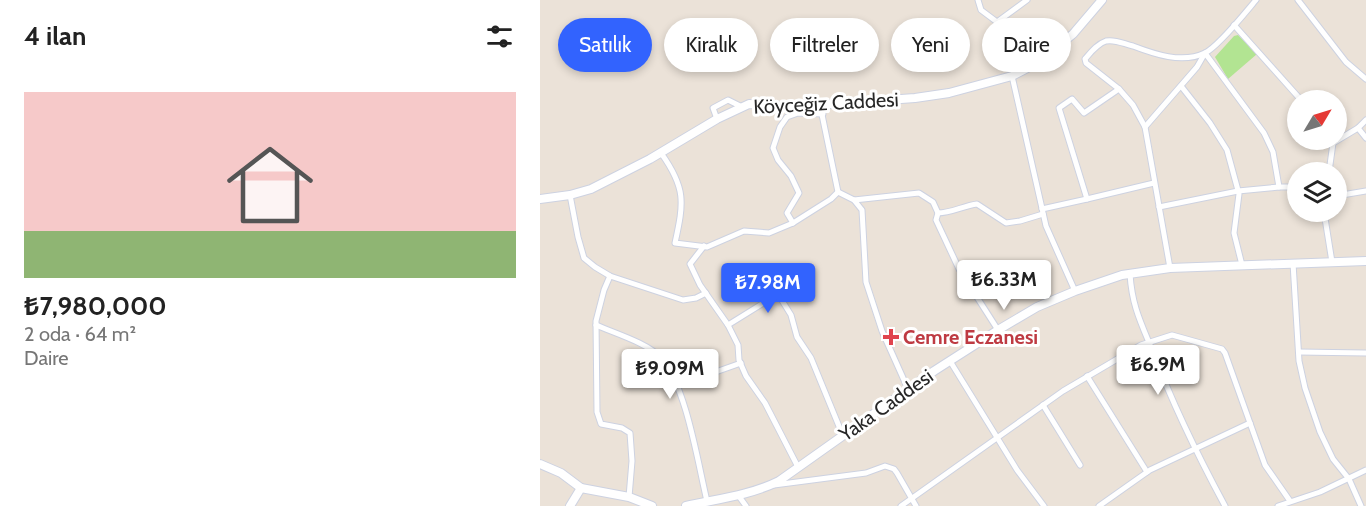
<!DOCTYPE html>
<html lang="tr">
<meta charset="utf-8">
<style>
:root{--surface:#fff;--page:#f2f2f2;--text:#222;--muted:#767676;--line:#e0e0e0;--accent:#3263fe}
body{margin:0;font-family:Cabin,sans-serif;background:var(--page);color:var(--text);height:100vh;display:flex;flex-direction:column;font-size:22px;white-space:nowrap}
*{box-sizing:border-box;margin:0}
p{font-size:20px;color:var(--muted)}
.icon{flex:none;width:33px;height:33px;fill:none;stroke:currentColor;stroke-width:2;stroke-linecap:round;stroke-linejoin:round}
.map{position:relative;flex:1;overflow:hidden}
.side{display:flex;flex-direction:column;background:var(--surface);width:540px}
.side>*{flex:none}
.hud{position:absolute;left:18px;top:18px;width:570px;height:54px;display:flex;gap:12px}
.needle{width:39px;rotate:52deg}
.buttons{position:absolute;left:747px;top:90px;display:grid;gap:12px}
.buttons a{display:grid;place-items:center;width:60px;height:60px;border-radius:50%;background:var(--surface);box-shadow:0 3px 9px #0003;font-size:30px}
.price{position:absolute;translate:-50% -51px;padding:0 14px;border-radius:6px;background:#fff;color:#222;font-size:20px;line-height:39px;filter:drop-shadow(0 2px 3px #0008)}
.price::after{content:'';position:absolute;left:50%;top:36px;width:18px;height:14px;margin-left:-9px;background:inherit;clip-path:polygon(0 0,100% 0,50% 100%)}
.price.selected{background:var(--accent);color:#fff}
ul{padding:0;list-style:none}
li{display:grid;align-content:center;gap:12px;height:318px;padding:0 24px}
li+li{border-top:2px solid var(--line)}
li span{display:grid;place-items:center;height:186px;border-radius:0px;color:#555}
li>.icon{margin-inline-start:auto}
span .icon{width:108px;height:108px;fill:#fffc;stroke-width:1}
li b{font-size:26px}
h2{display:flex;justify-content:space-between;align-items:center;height:72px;padding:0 24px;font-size:26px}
.tag{padding:0 21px;border-radius:27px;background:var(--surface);box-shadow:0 3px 9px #0003;font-size:21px;line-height:54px}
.tag.selected{background:var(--accent);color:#fff}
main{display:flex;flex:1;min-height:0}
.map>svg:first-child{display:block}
.green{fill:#b2e492}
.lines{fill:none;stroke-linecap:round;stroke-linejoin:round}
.street-casing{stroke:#cdd2e1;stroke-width:7}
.secondary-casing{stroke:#cdd2e1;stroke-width:10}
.street{stroke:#fff;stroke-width:5}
.secondary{stroke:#fff;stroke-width:8}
.health-dot{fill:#e0444e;stroke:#fff;stroke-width:2}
.labels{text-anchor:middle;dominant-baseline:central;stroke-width:6;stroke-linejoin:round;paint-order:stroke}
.street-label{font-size:20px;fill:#272727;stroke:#fff}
.health-label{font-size:20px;font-weight:bold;fill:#be3a42;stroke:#fff;text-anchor:start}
</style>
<main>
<section class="side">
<h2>4 ilan<svg class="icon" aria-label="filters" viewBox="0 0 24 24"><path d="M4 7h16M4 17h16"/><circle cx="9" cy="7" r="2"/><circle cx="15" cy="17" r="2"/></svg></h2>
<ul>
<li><span style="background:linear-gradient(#f6c9c9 75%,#8fb573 0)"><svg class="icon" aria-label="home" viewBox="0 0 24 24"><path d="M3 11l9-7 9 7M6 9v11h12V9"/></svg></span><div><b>₺7,980,000</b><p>2 oda · 64 m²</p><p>Daire</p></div></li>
</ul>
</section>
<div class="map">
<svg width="826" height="506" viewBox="0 0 826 506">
<rect width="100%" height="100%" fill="#ebe2d8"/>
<!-- green -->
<path class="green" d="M698 35 717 54 688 79 675 57 694 36Z"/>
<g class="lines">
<defs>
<g id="street">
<path d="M438 0 441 10 457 22 487 0"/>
<path d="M758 0 806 62 826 79"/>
<path d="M694 25 761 100"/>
<path d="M472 76 506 226 535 291"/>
<path d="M641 86 670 123 687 150 699 194 694 233 702 265"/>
<path d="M579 89 544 113 532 99 519 108 547 199 614 183"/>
<path d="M177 119 173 108 188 100 202 107"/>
<path d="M605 127 657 67 665 53 724 133 733 152 739 187H758"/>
<path d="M818 128 826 138"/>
<path d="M793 143 818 128 826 120"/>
<path d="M121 153C146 188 144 202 135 243L167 247 204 231 229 233 253 223 291 199 298 192 280 105"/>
<path d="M789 172 793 143 791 140"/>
<path d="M298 192 314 200 322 210 326 282 342 331 368 389"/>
<path d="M30 195 38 237 44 258 55 267 70 276 143 300 156 298 166 293"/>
<path d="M796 196 826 191"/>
<path d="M314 200 379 193 393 202 398 213C411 213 423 206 437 204L466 223 480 221 503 214"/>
<path d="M619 207 698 191 739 187"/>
<path d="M502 209 547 199"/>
<path d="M784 212 792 262"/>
<path d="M398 213 396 220 419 269 458 330"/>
<path d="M253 223 247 213 259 193 251 176 238 160 233 148 240 127 247 117 258 113 283 114"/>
<path d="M164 246 150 264 160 285 188 325 198 345 199 360 206 376 225 403 258 467"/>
<path d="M753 263 759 361 765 388 780 432 793 459 809 479 821 506"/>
<path d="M630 268 605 127 593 105 579 89 546 63 545 59C551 52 557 44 566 41 575 39 584 44 593 46 614 54 642 64 665 53 679 46 705 13 716 0"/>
<path d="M590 274C592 306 601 323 613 352 633 405 658 456 685 506"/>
<path d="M70 276 64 290 56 321 57 412 61 424 82 428 90 433 92 461 89 497"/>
<path d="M238 294 251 315 257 337 271 358 303 436"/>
<path d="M56 325C74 333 108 343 121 358 146 385 158 464 167 501"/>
<path d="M188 325 225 302 254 282"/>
<path d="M759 352 826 353"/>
<path d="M410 361 477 470 504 506"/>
<path d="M547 376 607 472"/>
<path d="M136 386 201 363"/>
<path d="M503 405 540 465"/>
<path d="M234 485 326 473 345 466 354 469 357 473 376 506"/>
<path d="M198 495 206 506"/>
<path d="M361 506 523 391 601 345 632 335 682 349 685 353 725 465 750 501"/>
<path d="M559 506 610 470 710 423"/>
<path d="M738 506 780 492 826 470"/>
</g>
<g id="secondary">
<path d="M0 199 30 195 51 189 110 159 177 119 209 104 249 107 375 98 409 93 472 76 499 62 533 34 562 0"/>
<path d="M0 464 21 473 41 488"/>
<path d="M30 506 41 488 89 497 112 506"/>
<path d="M146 506C177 499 211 495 239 481L394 371 458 330 497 307 535 291 582 275 630 268 826 261"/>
</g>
</defs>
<!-- street casing -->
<use href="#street" class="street-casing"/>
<!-- secondary casing -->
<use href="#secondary" class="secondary-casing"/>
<!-- street -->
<use href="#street" class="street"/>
<!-- secondary -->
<use href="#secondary" class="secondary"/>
</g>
<!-- markers -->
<path class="health-dot" d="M348 328h6v6h6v6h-6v6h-6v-6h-6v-6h6z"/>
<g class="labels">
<!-- street labels -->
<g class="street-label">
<text transform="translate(286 103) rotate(-3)">Köyceğiz Caddesi</text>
<text transform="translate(346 405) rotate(-35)">Yaka Caddesi</text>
</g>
<!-- health labels -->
<g class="health-label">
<text x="363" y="337">Cemre Eczanesi</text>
</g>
</g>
</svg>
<div class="buttons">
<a><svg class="needle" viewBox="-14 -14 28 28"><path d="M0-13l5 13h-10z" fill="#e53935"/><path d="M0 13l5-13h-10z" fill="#767676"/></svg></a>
<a><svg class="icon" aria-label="layers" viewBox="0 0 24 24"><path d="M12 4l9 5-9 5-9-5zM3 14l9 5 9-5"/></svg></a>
</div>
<b class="price" style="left:464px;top:311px">₺6.33M</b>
<b class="price selected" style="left:228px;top:314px">₺7.98M</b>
<b class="price" style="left:618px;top:396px">₺6.9M</b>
<b class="price" style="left:130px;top:400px">₺9.09M</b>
<div class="hud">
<a class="tag selected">Satılık</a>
<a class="tag">Kiralık</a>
<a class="tag">Filtreler</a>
<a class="tag">Yeni</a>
<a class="tag">Daire</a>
</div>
</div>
</main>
